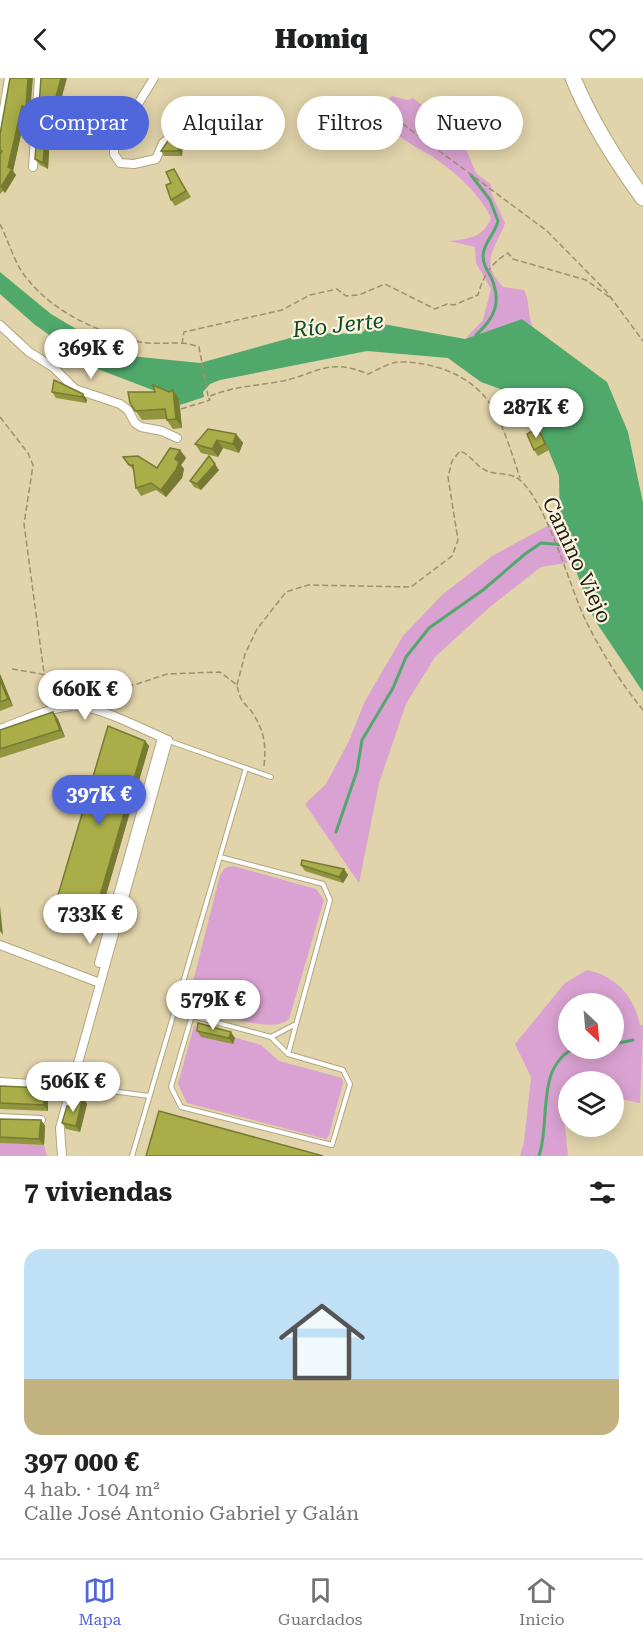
<!DOCTYPE html>
<html lang="es">
<meta charset="utf-8">
<style>
:root{--surface:#fff;--page:#f2f2f2;--text:#202124;--muted:#757577;--line:#e0e0e0;--accent:#5067dc}
body{margin:0;font-family:"Roboto Serif",serif;background:var(--page);color:var(--text);height:100vh;display:flex;flex-direction:column;font-size:22px;white-space:nowrap}
*{box-sizing:border-box;margin:0}
p{font-size:20px;color:var(--muted)}
.icon{flex:none;width:33px;height:33px;fill:none;stroke:currentColor;stroke-width:2;stroke-linecap:round;stroke-linejoin:round}
.map{position:relative;height:1078px;overflow:hidden}
.drawer{display:flex;flex-direction:column;background:var(--surface);flex:1}
.drawer>*{flex:none}
.guide{position:absolute;left:18px;top:18px;width:608px;height:54px;display:flex;gap:12px}
.needle{width:39px;rotate:154deg}
.fabs{position:absolute;left:558px;top:915px;display:grid;gap:12px}
.fabs a{display:grid;place-items:center;width:66px;height:66px;border-radius:50%;background:var(--surface);box-shadow:0 3px 15px #0003;font-size:30px}
.price{position:absolute;translate:-50% -51px;padding:0 14px;border-radius:21px;background:#fff;color:#222;font-size:20px;line-height:39px;filter:drop-shadow(0 2px 3px #0008)}
.price::after{content:'';position:absolute;left:50%;top:36px;width:18px;height:14px;margin-left:-9px;background:inherit;clip-path:polygon(0 0,100% 0,50% 100%)}
.price.on{background:var(--accent);color:#fff}
ul{padding:0;list-style:none}
li{display:grid;align-content:center;gap:12px;height:318px;padding:0 24px}
li+li{border-top:2px solid var(--line)}
li span{display:grid;place-items:center;height:186px;border-radius:18px;color:#555}
li>.icon{margin-inline-start:auto}
span .icon{width:108px;height:108px;fill:#fffc;stroke-width:1}
li b{font-size:26px}
h2{display:flex;justify-content:space-between;align-items:center;height:72px;padding:0 24px;font-size:26px}
.pill{padding:0 21px;border-radius:27px;background:var(--surface);box-shadow:0 3px 15px #0003;font-size:21px;line-height:54px}
.pill.on{background:var(--accent);color:#fff}
header{display:flex;justify-content:space-between;align-items:center;height:78px;padding:0 24px;background:var(--surface);font-size:27px;font-weight:800}
.dock{display:flex;justify-content:space-around;align-items:center;height:84px;border-top:2px solid var(--line);background:var(--surface);font-size:16px;color:var(--muted)}
.dock a{display:grid;justify-items:center;gap:3px}
.dock .on{color:var(--accent)}
.map>svg:first-child{display:block}
.green{fill:#daa2d2;fill-rule:evenodd}
.water{fill:#50a86b}
.lines{fill:none;stroke-linecap:round;stroke-linejoin:round}
.stream{stroke:#50a86b;stroke-width:3}
.lane-casing{stroke:#b3a57e;stroke-width:6}
.street-casing{stroke:#b3a57e;stroke-width:10}
.highway-casing{stroke:#b3a57e;stroke-width:17}
.path{stroke:#9b9071;stroke-width:1.5;stroke-dasharray:6 3;stroke-linecap:butt}
.lane{stroke:#fff;stroke-width:4}
.street{stroke:#fff;stroke-width:8}
.highway{stroke:#fff;stroke-width:15}
.wall{fill:#91963e}
.shaded-wall{fill:#767a32}
.building{fill:#a9ae48;stroke:#767a32;stroke-width:1.5}
.labels{text-anchor:middle;dominant-baseline:central;stroke-width:4.5;stroke-linejoin:round;paint-order:stroke}
.street-label{font-size:21px;fill:#221c0d;stroke:#fbf4e0}
.water-label{font-size:22px;font-style:italic;fill:#074c23;stroke:#fbf4e0}
</style>
<header><svg class="icon" aria-label="back" viewBox="0 0 24 24"><path d="M15 5l-7 7 7 7"/></svg>Homiq<svg class="icon" aria-label="heart" viewBox="0 0 24 24"><path d="M12 20l-8-8c-3-5 5-10 8-4 3-6 11-1 8 4z"/></svg></header>
<div class="map">
<svg width="643" height="1078" viewBox="0 0 643 1078">
<rect width="100%" height="100%" fill="#e1d3aa"/>
<!-- green -->
<g class="green">
<path d="M392 18 407 22 413 20 441 43 466 71 476 95 491 107V115L505 145C496 171 478 183 503 209L524 212C530 222 527 237 533 249L522 241 465 261 483 242 491 211 476 185 475 169 449 163C468 161 483 160 491 140 480 116 455 94 433 79 418 69 388 57 385 38L391 32 385 24Z"/>
<path d="M555 444 560 450 572 484 541 489 491 528 435 579 406 626 379 705 359 805 305 726 326 706 349 663 365 623 403 558 442 517 492 478Z"/>
<path d="M233 788 316 811 324 822 289 941C272 957 217 935 195 929L188 924 220 797 225 790Z"/>
<path d="M587 892C616 898 634 918 640 947H643L640 1025 621 1021 614 1015V1004H568V1032L564 1039 568 1078H520L524 1064 531 999 515 966 565 905ZM568 926H614V970H568Z"/>
<path d="M194 948 261 967 279 983 342 1000 343 1005 329 1057 326 1061 187 1025 178 1006Z"/>
<path d="M0 1065 44 1067 47 1078H0Z"/>
</g>
<!-- water -->
<path class="water" d="M0 194 51 236 120 277 200 285 308 255 361 256 372 244 465 261 522 241 607 304 628 354 643 425V614L594 541 560 450 559 398 528 321 481 304 448 280 367 273 220 302 210 306 203 314 204 319 180 327 179 322 95 290 34 246 0 216Z"/>
<g class="lines">
<!-- stream -->
<g class="stream">
<path d="M471 97 490 122 498 143C495 156 484 164 483 177 483 186 487 192 491 199 502 224 495 240 476 257"/>
<path d="M336 754 357 693 362 662 393 610 406 579 429 550 483 512 525 476 541 465 566 467"/>
<path d="M614 966 633 962"/>
<path d="M539 1078C551 1044 535 988 575 970"/>
</g>
<defs>
<g id="lane">
<path d="M169 663 271 699"/>
<path d="M220 779 323 806 330 822 288 976"/>
<path d="M174 933 271 959 288 976 343 992 350 1006 332 1067 181 1029 171 1009 192 937"/>
<path d="M271 959 294 947"/>
<path d="M74 1008 149 1018"/>
<path d="M132 1078 246 690"/>
</g>
<g id="street">
<path d="M154 0 114 65V76L120 85 134 86 156 81 163 65 179 52 182 46"/>
<path d="M0 55 9 0"/>
<path d="M33 89 39 0"/>
<path d="M0 247 29 274 53 289 75 311 120 326 128 332 135 345 141 349 162 353 177 360"/>
<path d="M0 651C23 643 51 628 76 628 99 628 146 653 168 662L60 1050 62 1078"/>
<path d="M0 867 100 905"/>
<path d="M99 885 162 660"/>
<path d="M0 1004 67 1008"/>
<path d="M0 1040 41 1042"/>
</g>
<path id="highway" d="M573 0C591 44 615 82 643 120"/>
</defs>
<!-- lane casing -->
<use href="#lane" class="lane-casing"/>
<!-- street casing -->
<use href="#street" class="street-casing"/>
<!-- highway casing -->
<use href="#highway" class="highway-casing"/>
<!-- path -->
<g class="path">
<path d="M388 35 547 153 606 213 643 263"/>
<path d="M0 146C9 164 15 188 29 203 55 235 100 255 140 264 159 268 181 261 199 269L208 318"/>
<path d="M182 266 184 254 282 232 310 217 337 211 346 218 359 217 385 206 435 231 447 226 454 227 478 217C483 198 491 185 508 175L513 181 586 202 612 221"/>
<path d="M181 331 210 322 208 319C231 309 253 308 277 304 316 298 325 278 368 296 376 293 388 285 398 284 429 283 465 295 485 319 501 338 512 376 520 400"/>
<path d="M0 339 28 375 33 387 24 446 44 595"/>
<path d="M12 591 110 608 134 607 167 596 220 594 237 607C241 629 246 623 255 639 265 655 266 670 264 688"/>
<path d="M237 607 245 576 257 551 286 514 308 507 411 509 452 478 458 462 448 399 452 383 460 373C471 377 475 387 485 392 496 398 509 393 520 402 547 426 568 503 584 539 600 572 620 604 643 632"/>
</g>
<!-- lane -->
<use href="#lane" class="lane"/>
<!-- street -->
<use href="#street" class="street"/>
<!-- highway -->
<use href="#highway" class="highway"/>
</g>
<!-- wall -->
<g class="wall">
<path d="M10 0 30 35 26 34 13 93 16 97 5 115 3 113 0 116V56Z"/>
<path d="M41 0 56 41 60 46 56 57 50 56 48 91 40 87 35 81Z"/>
<path d="M208 33 198 48 202 53 200 62 191 60 190 68 183 66 182 78H164L161 73 175 58Z"/>
<path d="M174 91 191 119 175 128 171 122V105Z"/>
<path d="M52 314 83 316 87 322 86 325 56 320Z"/>
<path d="M179 321 182 350 173 351 166 341 142 342 130 325Z"/>
<path d="M538 350 542 356 549 372 538 378 534 372Z"/>
<path d="M236 356 243 365 239 375 223 370 218 379 201 375 195 366Z"/>
<path d="M180 372 186 380 181 387 184 391 182 400 166 419 156 412 141 418 136 410 134 393 123 379 157 390Z"/>
<path d="M219 392 201 412 194 409 190 403Z"/>
<path d="M0 596 13 628 0 633Z"/>
<path d="M53 634 58 641 65 659 0 680V652Z"/>
<path d="M145 663 149 668 97 848 74 842 71 852 55 847 51 841Z"/>
<path d="M301 787 344 791 348 797 343 805 305 793Z"/>
<path d="M197 953 235 960 233 966 201 959Z"/>
<path d="M0 1008 44 1010 48 1016V1033L0 1031Z"/>
<path d="M83 1020 87 1026 80 1054 66 1051 62 1045 73 1029Z"/>
<path d="M0 1041 41 1042 45 1048 44 1067 0 1065Z"/>
</g>
<!-- shaded-wall -->
<g class="shaded-wall">
<path d="M28 0H33L30 35 26 29Z"/>
<path d="M61 0H67L56 41 60 46 56 57 52 51 51 38Z"/>
<path d="M204 27 208 33 198 48 202 53 200 62 197 57 193 47Z"/>
<path d="M22 28 26 34 13 93 16 97 5 115 1 109 8 89Z"/>
<path d="M46 50 50 56 48 91 43 85Z"/>
<path d="M187 54 191 60 190 68 186 63Z"/>
<path d="M179 61 183 66 182 78 178 73Z"/>
<path d="M173 312 179 321 182 350 176 341Z"/>
<path d="M83 316 87 322 86 325 82 319Z"/>
<path d="M538 350 542 356 549 372 545 366Z"/>
<path d="M236 356 243 365 239 375 233 366Z"/>
<path d="M217 362 223 370 218 379 212 371Z"/>
<path d="M180 372 186 380 181 387 184 391 182 400 166 419 161 412Z"/>
<path d="M215 386 219 392 201 412 197 406Z"/>
<path d="M0 596 13 628 8 621 0 602Z"/>
<path d="M53 634 58 641 65 659 60 652Z"/>
<path d="M145 663 149 668 97 848 93 842Z"/>
<path d="M344 791 348 797 343 805 339 799Z"/>
<path d="M0 828 3 857 0 853Z"/>
<path d="M70 836 74 842 71 852 67 846Z"/>
<path d="M231 954 235 960 233 966 229 960Z"/>
<path d="M44 1010 48 1016V1033L44 1027Z"/>
<path d="M83 1020 87 1026 80 1054 76 1048Z"/>
<path d="M41 1042 45 1048 44 1067 39 1061Z"/>
</g>
<!-- building -->
<g class="building">
<path d="M10 0H28L26 29 22 28 8 89 12 91 1 109 0 108V76L2 73 0 72V56Z"/>
<path d="M41 0H61L51 38 56 40 52 51 46 50 43 85 35 81Z"/>
<path d="M195 21 204 27 193 47 198 48 197 57 187 54 186 63 179 61 178 73H161L172 57 175 58Z"/>
<path d="M174 91 186 113 171 122 166 107 171 105 166 94Z"/>
<path d="M54 302 83 316 82 319 52 314Z"/>
<path d="M153 307 169 314 173 312 176 341 167 342 165 331 135 333 130 325 128 314H155Z"/>
<path d="M538 350 545 366 534 372 527 356Z"/>
<path d="M208 351 236 356 233 366 217 362 212 371 195 366Z"/>
<path d="M170 370 180 372 175 381 179 384 176 392 161 412 151 405 136 410 133 387H129L123 379 138 378 157 390Z"/>
<path d="M209 378 215 386 197 406 190 403Z"/>
<path d="M0 602 8 621 0 624Z"/>
<path d="M53 634 60 652 0 671V652Z"/>
<path d="M108 648 145 663 93 842 70 836 67 846 51 841Z"/>
<path d="M302 782 344 791 339 799 301 787Z"/>
<path d="M198 945 231 954 229 960 197 953Z"/>
<path d="M0 1008 44 1010V1027L0 1025Z"/>
<path d="M76 1018 83 1020 76 1048 62 1045 67 1028 73 1029Z"/>
<path d="M159 1033 323 1078H146Z"/>
<path d="M0 1041 41 1042 39 1061 0 1059Z"/>
</g>
<g class="labels">
<!-- street labels -->
<g class="street-label">
<text transform="translate(577 482) rotate(65)">Camino Viejo</text>
</g>
<!-- water labels -->
<g class="water-label">
<text transform="translate(338 247) rotate(-6)">Río Jerte</text>
</g>
</g>
</svg>
<div class="fabs">
<a><svg class="needle" viewBox="-14 -14 28 28"><path d="M0-13l5 13h-10z" fill="#e53935"/><path d="M0 13l5-13h-10z" fill="#757577"/></svg></a>
<a><svg class="icon" aria-label="layers" viewBox="0 0 24 24"><path d="M12 4l9 5-9 5-9-5zM3 14l9 5 9-5"/></svg></a>
</div>
<b class="price" style="left:91px;top:302px">369K €</b>
<b class="price" style="left:536px;top:361px">287K €</b>
<b class="price" style="left:85px;top:643px">660K €</b>
<b class="price on" style="left:99px;top:748px">397K €</b>
<b class="price" style="left:90px;top:867px">733K €</b>
<b class="price" style="left:213px;top:953px">579K €</b>
<b class="price" style="left:73px;top:1035px">506K €</b>
<div class="guide">
<a class="pill on">Comprar</a>
<a class="pill">Alquilar</a>
<a class="pill">Filtros</a>
<a class="pill">Nuevo</a>
</div>
</div>
<section class="drawer">
<h2>7 viviendas<svg class="icon" aria-label="filters" viewBox="0 0 24 24"><path d="M4 7h16M4 17h16"/><circle cx="9" cy="7" r="2"/><circle cx="15" cy="17" r="2"/></svg></h2>
<ul>
<li><span style="background:linear-gradient(#bfe0f5 70%,#c2b280 0)"><svg class="icon" aria-label="home" viewBox="0 0 24 24"><path d="M3 11l9-7 9 7M6 9v11h12V9"/></svg></span><div><b>397 000 €</b><p>4 hab. · 104 m²</p><p>Calle José Antonio Gabriel y Galán</p></div></li>
</ul>
</section>
<nav class="dock">
<a class="on"><svg class="icon" aria-label="map" viewBox="0 0 24 24"><path d="M3 6l6-2 6 2 6-2v14l-6 2-6-2-6 2zM9 4v14M15 6v14"/></svg>Mapa</a>
<a><svg class="icon" aria-label="saved" viewBox="0 0 24 24"><path d="M7 4h10v16l-5-4-5 4z"/></svg>Guardados</a>
<a><svg class="icon" aria-label="home" viewBox="0 0 24 24"><path d="M3 11l9-7 9 7M6 9v11h12V9"/></svg>Inicio</a>
</nav>
